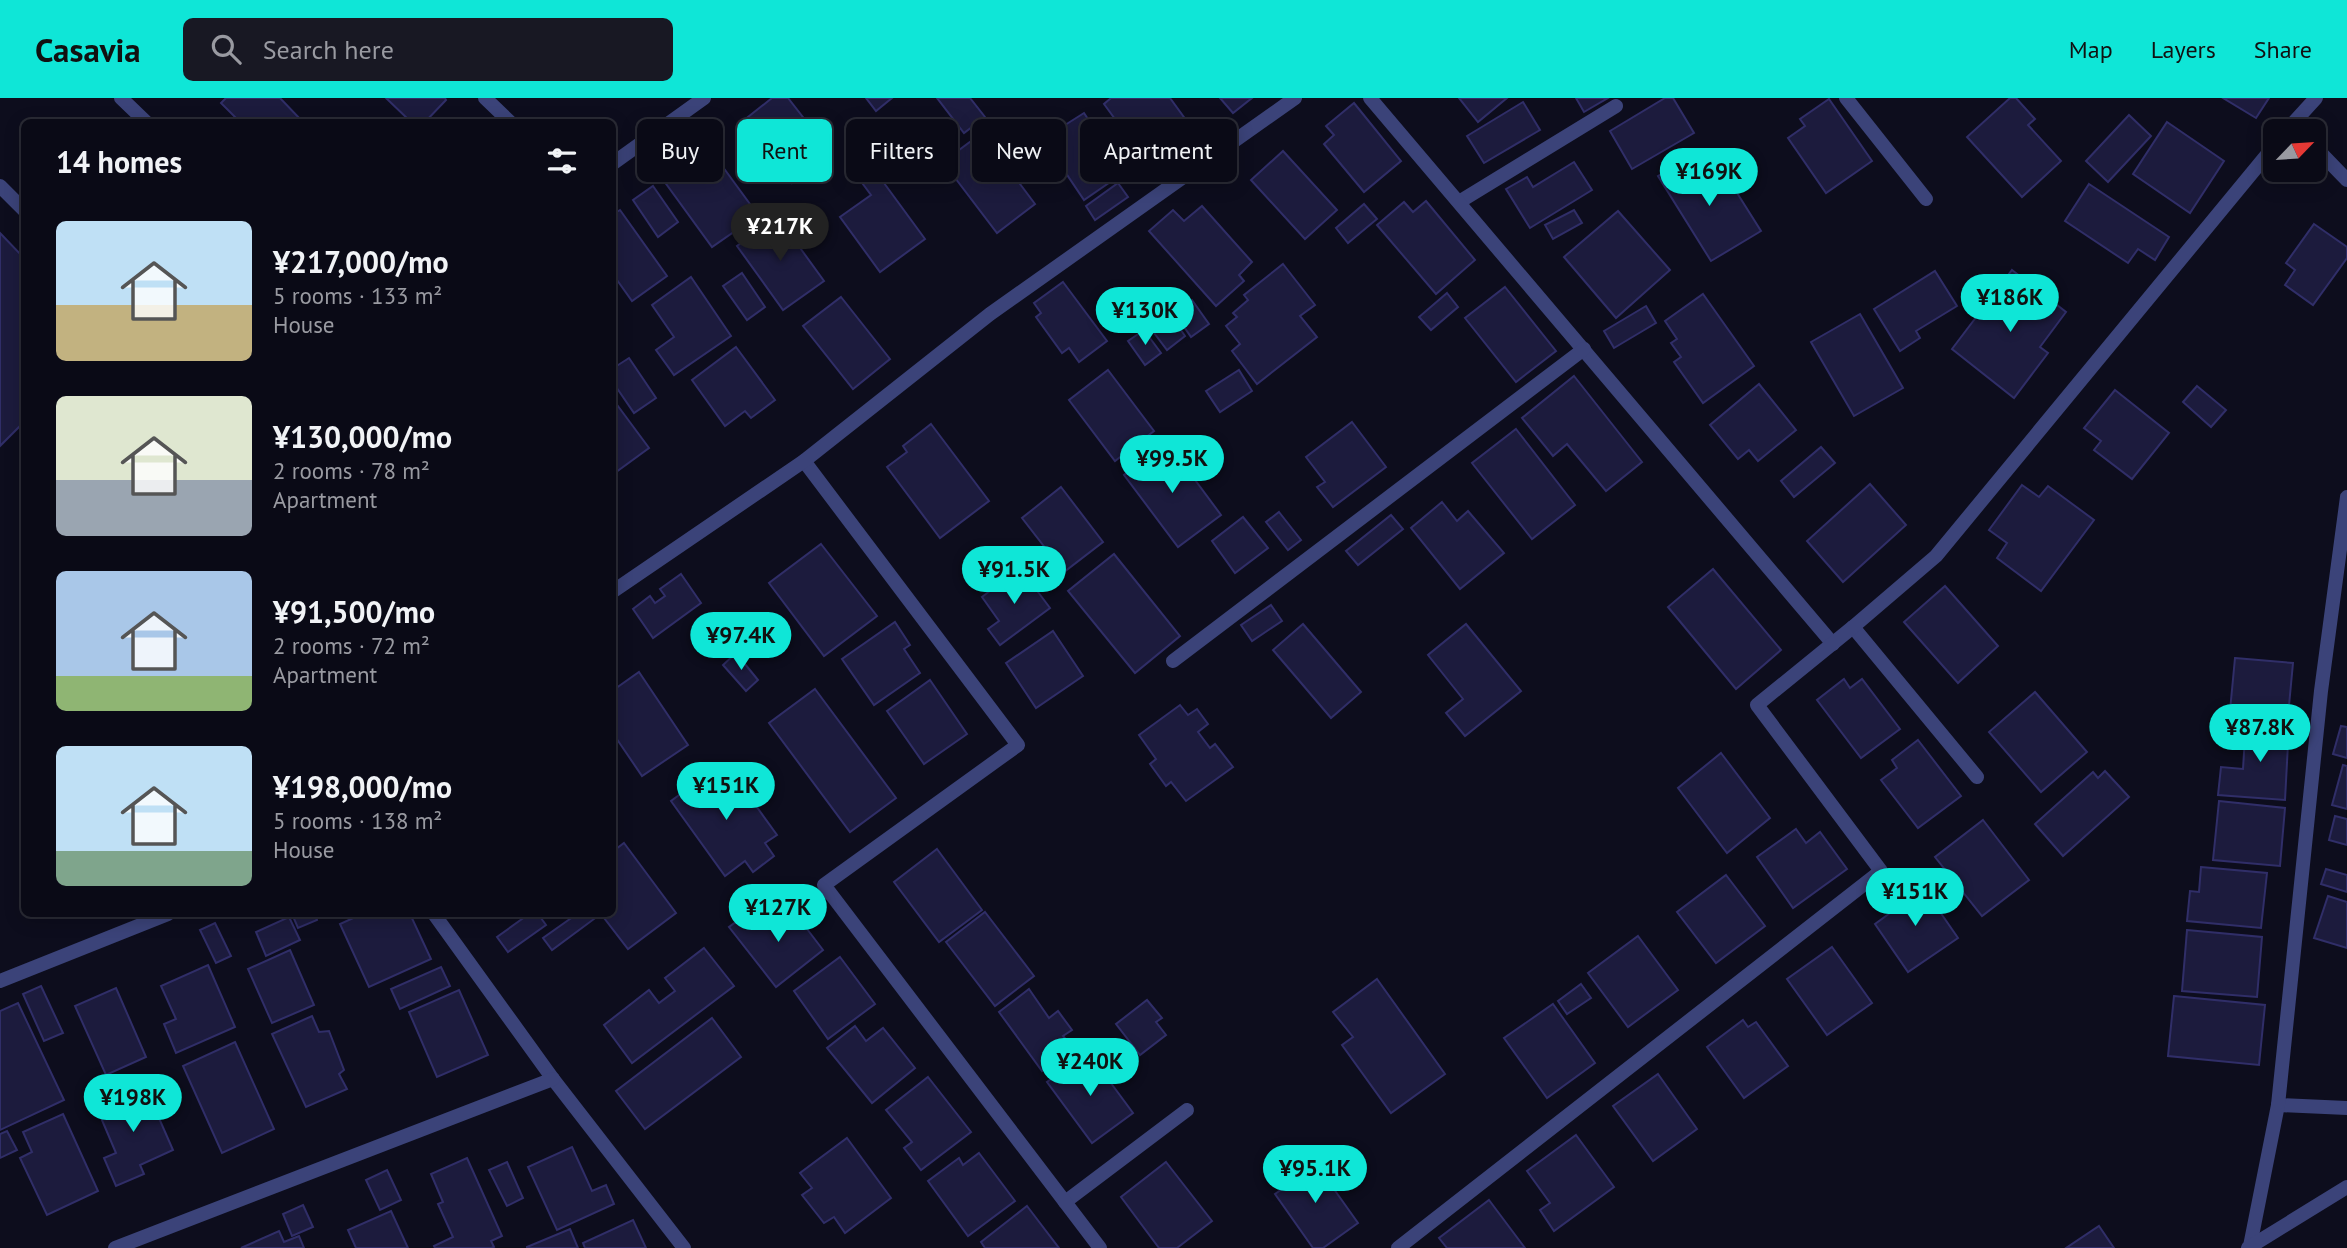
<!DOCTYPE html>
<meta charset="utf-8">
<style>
:root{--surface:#0a0a16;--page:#181823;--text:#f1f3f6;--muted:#999aa1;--line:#2a2b35;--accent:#0fe6d7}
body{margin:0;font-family:"PT Sans",sans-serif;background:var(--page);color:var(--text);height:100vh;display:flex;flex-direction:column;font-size:26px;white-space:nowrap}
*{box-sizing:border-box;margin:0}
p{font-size:23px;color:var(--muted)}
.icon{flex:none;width:38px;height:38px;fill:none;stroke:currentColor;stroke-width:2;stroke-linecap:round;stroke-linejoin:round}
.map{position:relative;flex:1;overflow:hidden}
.panel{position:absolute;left:21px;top:21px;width:595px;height:798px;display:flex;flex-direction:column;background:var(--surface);border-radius:10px;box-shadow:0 4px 18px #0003,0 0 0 2px var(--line)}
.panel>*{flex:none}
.top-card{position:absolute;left:637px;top:21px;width:665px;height:63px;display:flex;gap:14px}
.needle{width:46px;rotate:65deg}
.fabs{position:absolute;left:2263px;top:21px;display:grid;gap:14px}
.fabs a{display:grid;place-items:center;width:63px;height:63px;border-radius:10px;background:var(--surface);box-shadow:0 4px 18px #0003,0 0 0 2px var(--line);font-size:35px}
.price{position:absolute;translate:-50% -60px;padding:0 16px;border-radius:24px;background:var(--accent);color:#111;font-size:23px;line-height:46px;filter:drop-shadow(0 2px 4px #0008)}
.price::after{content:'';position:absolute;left:50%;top:42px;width:21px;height:16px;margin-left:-10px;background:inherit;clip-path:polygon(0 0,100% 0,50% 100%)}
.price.selected{background:#222;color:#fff}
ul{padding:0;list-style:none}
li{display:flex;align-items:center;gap:21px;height:175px;padding:0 35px}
li span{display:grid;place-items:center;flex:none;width:196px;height:140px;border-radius:10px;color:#555}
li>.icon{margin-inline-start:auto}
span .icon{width:84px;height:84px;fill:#fffc;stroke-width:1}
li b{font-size:30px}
h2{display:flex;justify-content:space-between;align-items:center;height:84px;padding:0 35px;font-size:30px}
.chip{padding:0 24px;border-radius:10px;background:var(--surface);box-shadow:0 4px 18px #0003,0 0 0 2px var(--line);font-size:24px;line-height:63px}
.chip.selected{background:var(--accent);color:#111}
header{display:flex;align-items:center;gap:42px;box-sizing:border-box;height:98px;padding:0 35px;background:var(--accent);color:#111}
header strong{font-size:33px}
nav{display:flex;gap:38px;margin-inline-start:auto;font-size:24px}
.search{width:490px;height:63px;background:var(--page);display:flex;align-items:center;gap:18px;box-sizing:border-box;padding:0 24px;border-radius:10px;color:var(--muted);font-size:26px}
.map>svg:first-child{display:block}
.building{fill:#1c1b3d;stroke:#302e68;stroke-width:2}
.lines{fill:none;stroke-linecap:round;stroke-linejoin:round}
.service{stroke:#3b4379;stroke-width:14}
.minor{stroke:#3b4379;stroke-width:14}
</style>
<header>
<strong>Casavia</strong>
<div class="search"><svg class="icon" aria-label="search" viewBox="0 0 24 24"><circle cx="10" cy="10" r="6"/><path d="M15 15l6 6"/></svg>Search here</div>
<nav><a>Map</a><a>Layers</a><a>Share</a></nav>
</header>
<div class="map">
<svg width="2347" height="1150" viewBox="0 0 2347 1150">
<rect width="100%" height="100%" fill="#0d0d1d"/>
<!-- building -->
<g class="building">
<path d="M226 0H280L303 24H240L221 5Z"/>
<path d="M386 0H445L446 2 425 24H411Z"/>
<path d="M772 0H788L831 55 792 85 743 23Z"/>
<path d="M866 0H892L876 13Z"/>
<path d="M937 0H970L985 19 964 35Z"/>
<path d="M1111 0H1170L1202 44 1156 77 1104 6Z"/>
<path d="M1220 0H1252L1233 15Z"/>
<path d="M1459 0H1507L1478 24Z"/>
<path d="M1576 0H1608L1584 14Z"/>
<path d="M1665 0H1673L1694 35 1632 71 1610 33Z"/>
<path d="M2010 0H2016L2035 21 2028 27 2061 63 2022 99 1967 39Z"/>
<path d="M2223 0H2269L2256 20Z"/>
<path d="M1829 1 1872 63 1826 95 1788 40 1805 28 1800 21Z"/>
<path d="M1523 4 1540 32 1484 65 1467 38Z"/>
<path d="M1354 5 1401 63 1364 94 1324 46 1334 37 1326 28Z"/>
<path d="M1084 15 1118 67 1111 72 1116 80 1084 102 1043 41Z"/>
<path d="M2129 17 2151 38 2108 84 2086 63Z"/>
<path d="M2167 24 2224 63 2190 115 2133 76Z"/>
<path d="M982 35 1035 106 997 135 943 64Z"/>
<path d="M709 50 758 117 712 149 664 83Z"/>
<path d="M1283 53 1337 112 1305 141 1251 82Z"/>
<path d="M862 55 925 141 880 174 840 119 871 97 848 66Z"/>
<path d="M1694 56 1713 87 1727 79 1761 133 1711 163 1658 78Z"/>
<path d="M1574 64 1592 92 1530 130 1506 91 1527 79 1533 89Z"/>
<path d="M1118 85 1128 99 1095 122 1086 108Z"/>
<path d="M2089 86 2169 139 2155 162 2138 151 2128 165 2065 123Z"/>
<path d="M653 88 678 124 658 139 633 102Z"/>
<path d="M1426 103 1475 162 1436 196 1377 127 1404 104 1413 114Z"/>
<path d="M1364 106 1377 121 1348 145 1336 130Z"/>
<path d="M1202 108 1252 164 1239 177 1244 183 1216 208 1149 133 1173 112 1184 123Z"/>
<path d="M620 112 667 178 632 203 612 175V117Z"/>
<path d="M1574 112 1582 125 1553 141 1545 127Z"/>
<path d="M1618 113 1670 172 1616 220 1564 159Z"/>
<path d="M777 118 824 183 783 212 737 148Z"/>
<path d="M2314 126 2347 149V160L2313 207 2285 187 2295 172 2286 165Z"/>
<path d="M0 135 24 160V324L0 348Z"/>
<path d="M1283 166 1315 207 1300 218 1317 239 1257 286 1232 253 1240 246 1226 228 1237 219 1233 215 1248 202 1244 197Z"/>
<path d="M2012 172 2066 214 2040 249 2048 255 2014 300 1952 251Z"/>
<path d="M1935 173 1957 208 1916 233 1920 240 1900 253 1874 211Z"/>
<path d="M742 175 765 209 747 222 723 188Z"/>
<path d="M691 179 731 238 674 277 656 252 674 239 652 207Z"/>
<path d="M1063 184 1107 243 1079 264 1069 250 1062 255 1036 219 1041 215 1034 205Z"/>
<path d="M1505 189 1556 253 1516 284 1465 220Z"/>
<path d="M1447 195 1458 209 1431 232 1419 219Z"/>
<path d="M1703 196 1754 268 1703 305 1674 264 1681 259 1671 245 1677 241 1665 223Z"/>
<path d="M841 199 890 261 853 291 803 228Z"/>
<path d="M1192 202 1209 226 1191 239 1174 214Z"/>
<path d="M1162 205 1185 238 1167 252 1142 219Z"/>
<path d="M1646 208 1656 225 1614 250 1604 233Z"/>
<path d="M1860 216 1903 290 1854 318 1811 244Z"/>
<path d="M1144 232 1161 255 1145 267 1128 243Z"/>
<path d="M736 249 775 302 751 320 745 313 725 328 692 282Z"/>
<path d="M629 260 656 300 634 315 612 283V271Z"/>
<path d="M1108 272 1154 333 1115 363 1069 302Z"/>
<path d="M1239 272 1252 293 1220 314 1206 293Z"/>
<path d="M1574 278 1642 364 1606 393 1567 346 1553 358 1522 320Z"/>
<path d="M1759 286 1796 332 1758 363 1749 352 1738 361 1710 327Z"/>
<path d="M2197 288 2226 312 2211 329 2183 304Z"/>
<path d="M2115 292 2169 335 2132 381 2094 352 2101 343 2084 330Z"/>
<path d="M612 300 649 350 612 377Z"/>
<path d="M1352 324 1386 369 1333 409 1317 389 1325 384 1306 359Z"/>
<path d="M931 326 989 403 940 440 887 369 907 354 903 348Z"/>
<path d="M1516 331 1575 407 1532 441 1472 365Z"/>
<path d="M1167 344 1221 417 1178 449 1124 377Z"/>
<path d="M1821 349 1835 365 1794 399 1781 383Z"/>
<path d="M1870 386 1906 427 1843 484 1807 443Z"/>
<path d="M2022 387 2039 399 2048 388 2094 422 2041 493 1997 460 2007 445 1989 432Z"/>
<path d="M1061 389 1103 444 1064 474 1022 420Z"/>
<path d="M1442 404 1457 423 1468 413 1504 455 1460 491 1411 430Z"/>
<path d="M1279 414 1301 442 1288 452 1266 424Z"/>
<path d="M1391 417 1403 431 1358 467 1346 453Z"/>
<path d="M1243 419 1268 450 1235 475 1212 443Z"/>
<path d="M821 446 877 518 824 558 769 485Z"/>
<path d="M1114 456 1180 538 1135 575 1068 493Z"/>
<path d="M1020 470 1050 510 1000 547 988 531 999 523 982 499Z"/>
<path d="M1713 471 1781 552 1736 591 1668 509Z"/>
<path d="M681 476 701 505 653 540 633 511 650 498 655 505 665 498 660 491Z"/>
<path d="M1945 488 1998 548 1958 585 1904 524Z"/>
<path d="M1271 507 1282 523 1252 543 1241 527Z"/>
<path d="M895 524 910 547 904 551 920 575 874 607 842 561Z"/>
<path d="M1303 526 1361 594 1331 620 1273 552Z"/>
<path d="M1466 526 1521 593 1465 638 1446 615 1463 601 1428 557Z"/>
<path d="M1053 533 1083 578 1036 610 1006 565Z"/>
<path d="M736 555 758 582 746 593 723 567Z"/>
<path d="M2235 560 2293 565 2288 618 2230 613Z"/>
<path d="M639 574 688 647 642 678 612 634V593Z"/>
<path d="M1844 581 1850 590 1862 581 1900 631 1861 660 1817 602Z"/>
<path d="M930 582 967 636 924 666 887 613Z"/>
<path d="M815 591 896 700 850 734 769 625Z"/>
<path d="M2035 594 2087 654 2041 694 1989 634Z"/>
<path d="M1180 607 1188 617 1197 611 1208 626 1198 634 1210 650 1215 646 1233 669 1186 703 1171 684 1166 688 1150 666 1156 661 1139 637Z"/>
<path d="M2246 623 2289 627 2285 702 2218 697 2221 669 2243 671Z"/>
<path d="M2341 628 2347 629V660L2333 656Z"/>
<path d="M1918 642 1961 698 1918 730 1881 682 1897 670 1892 662Z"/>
<path d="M1721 655 1770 720 1727 755 1678 690Z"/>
<path d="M720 667 742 697 746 694 777 737 765 745 774 758 753 774 745 763 725 778 671 703Z"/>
<path d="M2343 667 2347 668V711L2332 707Z"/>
<path d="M2105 673 2129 699 2063 758 2035 726 2093 674 2098 680Z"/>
<path d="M2219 703 2285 710 2280 768 2213 762Z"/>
<path d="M2335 718 2347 721V747L2329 742Z"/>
<path d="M1983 722 2029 782 1982 818 1935 759Z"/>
<path d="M1796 731 1806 745 1820 734 1847 771 1793 810 1757 759Z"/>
<path d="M624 745 676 815 628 851 601 816H612V754Z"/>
<path d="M937 751 982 812 939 844 894 784Z"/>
<path d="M2201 769 2267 775 2261 830 2187 823 2190 793 2199 794Z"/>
<path d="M2326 771 2347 777V794L2321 786Z"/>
<path d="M1726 777 1765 828 1716 865 1677 814Z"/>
<path d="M1920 785 1958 840 1908 874 1875 826 1890 815 1885 808Z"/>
<path d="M2328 798 2347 804V850L2314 840Z"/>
<path d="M788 806 823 852 776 889 729 829 740 821 746 829 766 814 770 820Z"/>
<path d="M985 814 1034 878 995 908 946 844Z"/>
<path d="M292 816H315L317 822 298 830Z"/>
<path d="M362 816H393L395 819 410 816 431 861 369 889 340 826Z"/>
<path d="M529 816H538L546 827 508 854 497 839Z"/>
<path d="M577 816H589L594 821 552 852 543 840Z"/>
<path d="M289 819 300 842 266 858 256 834Z"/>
<path d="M215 825 231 858 216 865 200 832Z"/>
<path d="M2187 832 2262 839 2257 899 2182 893Z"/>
<path d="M1638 838 1678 892 1628 929 1588 875Z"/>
<path d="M1832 849 1872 905 1827 937 1787 881Z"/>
<path d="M704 850 734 888 632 965 604 927 649 892 659 905 675 893 665 880Z"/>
<path d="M290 852 314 907 272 925 248 871Z"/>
<path d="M840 859 875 906 828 941 794 893Z"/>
<path d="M208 867 235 929 176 955 164 926 176 921 161 888Z"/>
<path d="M441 869 450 888 400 911 391 891Z"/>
<path d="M1377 881 1445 976 1391 1015 1342 947 1353 939 1333 914Z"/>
<path d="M1581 886 1591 900 1567 916 1558 903Z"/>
<path d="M41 888 63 935 44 943 23 896Z"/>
<path d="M116 890 146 959 106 977 75 908Z"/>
<path d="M1029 891 1049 920 1058 913 1072 932 1063 938 1073 950 1042 973 999 914Z"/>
<path d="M459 892 488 957 437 979 409 914Z"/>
<path d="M2174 898 2265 907 2259 967 2168 958Z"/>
<path d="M1147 902 1162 920 1156 924 1166 937 1140 957 1116 926Z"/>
<path d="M18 905 64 1002 0 1032V913Z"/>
<path d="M1553 906 1595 965 1547 1000 1504 940Z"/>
<path d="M312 918 319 934 329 933 344 972 339 976 347 991 306 1009 272 936Z"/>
<path d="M712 920 741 959 645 1031 616 993Z"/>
<path d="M1743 922 1748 929 1756 924 1788 968 1744 1000 1707 949Z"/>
<path d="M855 928 866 943 883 930 915 970 872 1005 827 950Z"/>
<path d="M235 944 274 1031 222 1055 183 968Z"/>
<path d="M1088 954 1133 1015 1092 1045 1047 984Z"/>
<path d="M1658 976 1697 1031 1653 1063 1613 1008Z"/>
<path d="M928 979 971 1034 921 1072 904 1050 912 1044 886 1012Z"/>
<path d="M144 986 173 1052 140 1067 144 1076 116 1088 104 1060 116 1055 96 1008Z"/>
<path d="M63 1016 98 1093 47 1117 20 1060 32 1054 23 1034Z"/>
<path d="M7 1033 17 1052 0 1060V1036Z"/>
<path d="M1576 1037 1614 1089 1554 1133 1540 1112 1550 1105 1527 1073Z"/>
<path d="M847 1040 891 1100 845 1135 834 1119 824 1125 802 1097 812 1090 800 1075Z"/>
<path d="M572 1049 592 1093 606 1087 614 1106 557 1132 528 1069Z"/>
<path d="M979 1055 1015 1103 968 1138 928 1083 959 1060 963 1067Z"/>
<path d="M1309 1056 1358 1125 1323 1150H1313L1275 1096 1295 1082 1287 1071Z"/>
<path d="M467 1060 502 1138 491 1143 494 1149 491 1150H435L434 1148 453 1139 438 1106 443 1104 431 1076Z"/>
<path d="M507 1064 523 1100 507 1108 489 1072Z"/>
<path d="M1166 1064 1212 1123 1177 1150H1159L1121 1099Z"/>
<path d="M387 1072 401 1102 380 1112 366 1082Z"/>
<path d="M1489 1102 1525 1150H1447L1439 1140Z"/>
<path d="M303 1107 313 1129 292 1138 283 1116Z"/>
<path d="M1027 1108 1059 1150H985L981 1144Z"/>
<path d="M391 1113 408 1150H356L348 1132Z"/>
<path d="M633 1122 646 1150H585L583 1145Z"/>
<path d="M2099 1128 2114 1150H2066Z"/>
<path d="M570 1131 578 1150H527V1149Z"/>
<path d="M279 1133 284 1144 299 1138 304 1150H241Z"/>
</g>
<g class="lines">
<!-- service -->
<g class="service">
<path d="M0 88 24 112"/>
<path d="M1459 104 1616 8"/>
<path d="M1853 529 1977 679"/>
<path d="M1065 1104 1187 1012"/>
</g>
<!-- minor -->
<g class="minor">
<path d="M121 0 146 24"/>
<path d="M485 0 510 24"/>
<path d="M1370 0 1833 546"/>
<path d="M1846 0 1926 101"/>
<path d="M2286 33 2316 0"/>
<path d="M2314 48 2347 82"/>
<path d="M612 66 704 0"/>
<path d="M804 363 1018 647 824 787 1100 1150"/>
<path d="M612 494 804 363 990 216 1295 0"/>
<path d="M1173 563 1584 251"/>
<path d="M434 816 553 981 684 1150"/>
<path d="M0 883 168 816"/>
<path d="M2278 1007 2347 1010"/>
<path d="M2250 1148 2278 1007 2321 593 2347 399"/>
<path d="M115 1150 553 981"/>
<path d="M1398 1150 1881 773 1757 607 1853 529 1936 458 2275 47"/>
<path d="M2248 1150 2347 1089"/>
</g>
</g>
</svg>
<div class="fabs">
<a><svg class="needle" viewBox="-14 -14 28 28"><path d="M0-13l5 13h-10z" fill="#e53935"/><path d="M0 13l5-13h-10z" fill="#999aa1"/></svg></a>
</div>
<b class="price" style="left:1709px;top:110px">¥169K</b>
<b class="price selected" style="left:780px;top:165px">¥217K</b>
<b class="price" style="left:2010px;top:236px">¥186K</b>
<b class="price" style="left:1145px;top:249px">¥130K</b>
<b class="price" style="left:1172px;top:397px">¥99.5K</b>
<b class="price" style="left:1014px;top:508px">¥91.5K</b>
<b class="price" style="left:741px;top:574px">¥97.4K</b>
<b class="price" style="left:2260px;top:666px">¥87.8K</b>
<b class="price" style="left:726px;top:724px">¥151K</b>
<b class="price" style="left:1915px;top:830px">¥151K</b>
<b class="price" style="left:778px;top:846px">¥127K</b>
<b class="price" style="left:1090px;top:1000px">¥240K</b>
<b class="price" style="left:133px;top:1036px">¥198K</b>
<b class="price" style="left:1315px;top:1107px">¥95.1K</b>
<div class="top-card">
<a class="chip">Buy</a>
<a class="chip selected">Rent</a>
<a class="chip">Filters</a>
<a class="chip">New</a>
<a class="chip">Apartment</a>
</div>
<section class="panel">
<h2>14 homes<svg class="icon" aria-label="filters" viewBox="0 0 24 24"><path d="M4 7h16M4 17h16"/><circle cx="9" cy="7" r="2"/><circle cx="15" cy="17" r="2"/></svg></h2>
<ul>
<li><span style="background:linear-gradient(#bfe0f5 60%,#c2b280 0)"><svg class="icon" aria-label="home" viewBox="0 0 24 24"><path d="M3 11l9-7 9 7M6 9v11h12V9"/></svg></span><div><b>¥217,000/mo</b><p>5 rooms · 133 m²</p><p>House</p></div></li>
<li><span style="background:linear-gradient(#dfe7d0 60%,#9aa5b1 0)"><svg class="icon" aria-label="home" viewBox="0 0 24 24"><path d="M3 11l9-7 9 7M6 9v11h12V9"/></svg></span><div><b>¥130,000/mo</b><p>2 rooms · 78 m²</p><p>Apartment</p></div></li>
<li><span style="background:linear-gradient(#a9c7e8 75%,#8fb573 0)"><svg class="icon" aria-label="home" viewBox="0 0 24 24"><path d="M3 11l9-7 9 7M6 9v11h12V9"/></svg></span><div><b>¥91,500/mo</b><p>2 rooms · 72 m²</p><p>Apartment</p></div></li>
<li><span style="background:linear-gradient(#bfe0f5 75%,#7fa58c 0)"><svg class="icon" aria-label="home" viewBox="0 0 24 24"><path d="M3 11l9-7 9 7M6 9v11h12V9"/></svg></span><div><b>¥198,000/mo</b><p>5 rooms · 138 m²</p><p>House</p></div></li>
</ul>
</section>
</div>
